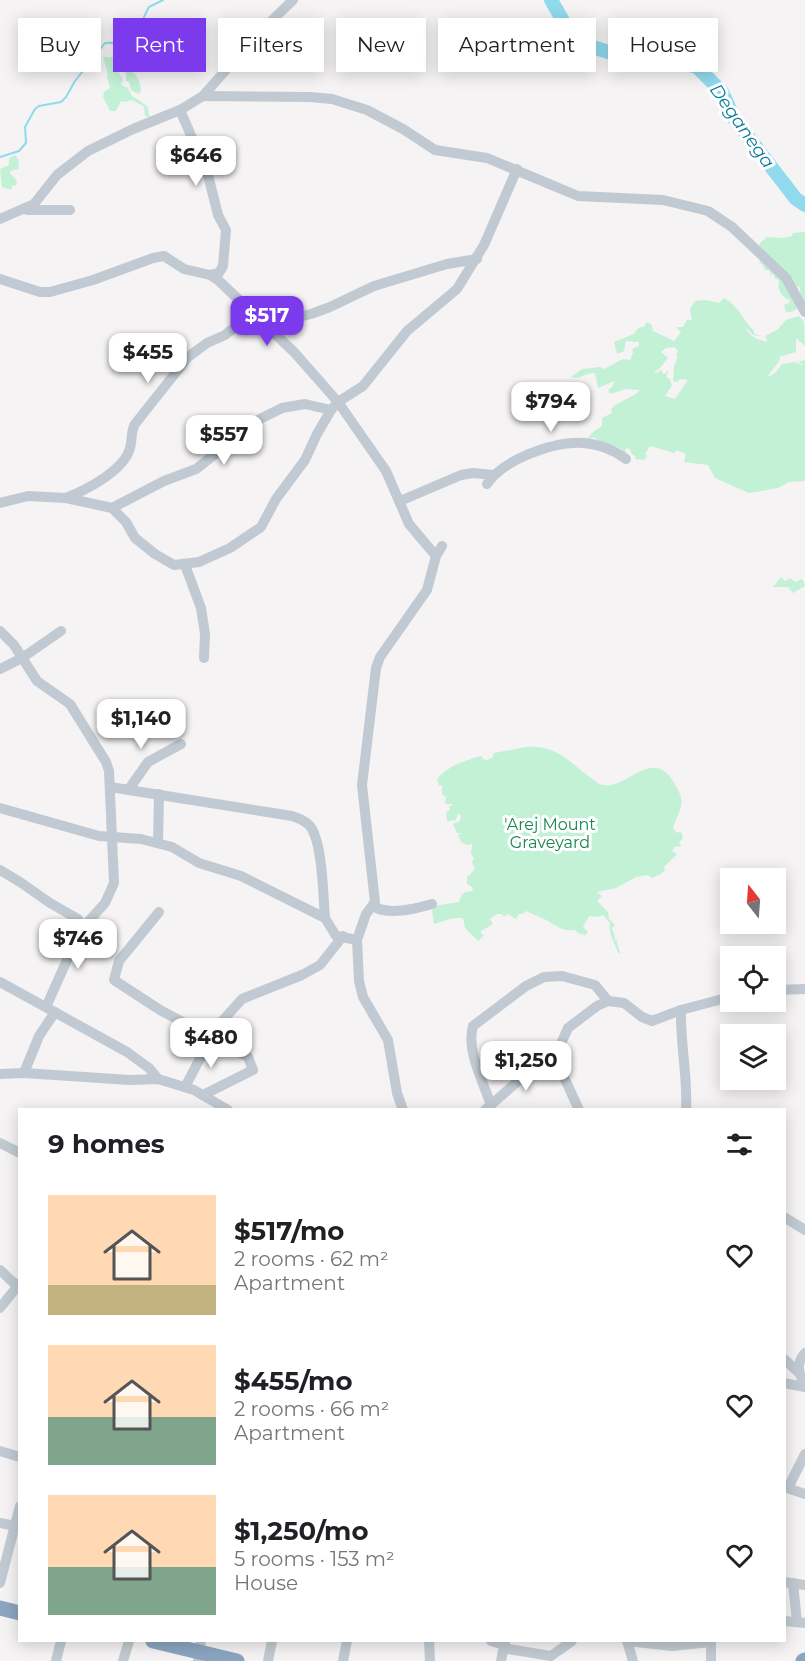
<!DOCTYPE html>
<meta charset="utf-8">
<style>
:root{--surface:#fff;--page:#f6f6f6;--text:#202124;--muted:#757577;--accent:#7c3aed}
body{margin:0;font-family:Montserrat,sans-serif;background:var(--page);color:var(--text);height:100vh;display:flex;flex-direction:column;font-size:22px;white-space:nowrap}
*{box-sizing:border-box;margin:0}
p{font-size:20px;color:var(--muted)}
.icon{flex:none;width:33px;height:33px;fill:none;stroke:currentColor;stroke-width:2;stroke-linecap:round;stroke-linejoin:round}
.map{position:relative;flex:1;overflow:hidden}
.drawer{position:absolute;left:18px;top:1108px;width:768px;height:534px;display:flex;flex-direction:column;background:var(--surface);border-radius:0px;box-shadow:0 3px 15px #0003}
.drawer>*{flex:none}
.hud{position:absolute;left:18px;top:18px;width:770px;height:54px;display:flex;gap:12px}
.needle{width:39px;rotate:343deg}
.controls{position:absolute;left:720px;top:868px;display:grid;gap:12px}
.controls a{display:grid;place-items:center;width:66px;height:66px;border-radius:0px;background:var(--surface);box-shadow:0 3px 15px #0003;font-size:30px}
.price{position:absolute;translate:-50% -51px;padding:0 14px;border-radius:12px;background:#fff;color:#222;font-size:20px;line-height:39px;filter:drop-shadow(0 2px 3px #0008)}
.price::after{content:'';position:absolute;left:50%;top:36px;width:18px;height:14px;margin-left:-9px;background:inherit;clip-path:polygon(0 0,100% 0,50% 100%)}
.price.selected{background:var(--accent);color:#fff}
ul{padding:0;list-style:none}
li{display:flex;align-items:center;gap:18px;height:150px;padding:0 30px}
li span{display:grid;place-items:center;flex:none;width:168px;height:120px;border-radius:0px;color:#555}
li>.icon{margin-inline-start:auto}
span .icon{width:72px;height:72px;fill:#fffc;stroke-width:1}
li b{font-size:26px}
h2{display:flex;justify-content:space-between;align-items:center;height:72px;padding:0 30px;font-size:26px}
.chip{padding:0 21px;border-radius:0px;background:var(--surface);box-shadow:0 3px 15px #0003;font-size:21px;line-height:54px}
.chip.selected{background:var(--accent);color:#fff}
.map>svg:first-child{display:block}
.green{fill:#c3f1d5;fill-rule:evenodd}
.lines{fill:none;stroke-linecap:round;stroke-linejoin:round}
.stream{stroke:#90daee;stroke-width:2}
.river{stroke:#90daee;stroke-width:14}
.minor{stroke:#c1cad2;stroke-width:10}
.highway{stroke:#8ba5c1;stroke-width:15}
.labels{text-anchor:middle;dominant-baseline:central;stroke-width:6;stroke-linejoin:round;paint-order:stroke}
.park-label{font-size:16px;fill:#17864f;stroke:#fff}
.water-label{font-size:18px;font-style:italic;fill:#0c7c9b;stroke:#fff}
</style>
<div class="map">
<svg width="805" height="1661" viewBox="0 0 805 1661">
<rect width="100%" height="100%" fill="#f5f3f3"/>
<!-- green -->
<g class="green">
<path d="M103 57H111L124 60V65L118 71 123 80 121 85 128 88 132 96 147 106 150 117 145 116 144 106 131 100 125 102 121 101 116 111H110L103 97 104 92 110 88 107 77 108 74Z"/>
<path d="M125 68C136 70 141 82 141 92L138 94 131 90 129 82 126 81V73L121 70Z"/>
<path d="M15 155 18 159 19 169 10 171V173L17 181 16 185 12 186 11 190 2 187 0 169 9 165V158Z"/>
<path d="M805 232V303L800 292V287L795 286 759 246 760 243 767 237 784 238 792 236 793 233Z"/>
<path d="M761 260 778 273 793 297 791 300 795 301 797 309 791 312H786L784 305 789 303 790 300C781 297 777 289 779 280L774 278V274L771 275 769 270H765L762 264 759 263Z"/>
<path d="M724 298C739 306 744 322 754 331V334L762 336 753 335 746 327C749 337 758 340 768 342L765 336 777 330 786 320 799 316 804 322 805 346 796 338V352L779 357 780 360 767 377 774 374 782 364 794 362 804 366 798 362 805 360V357V481L789 482 778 488 749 493 715 478 708 465 684 462 686 454 677 450 674 453 650 446 645 454 647 456 644 460 635 459 636 457 632 454 629 448 625 449 626 454 620 448 597 440 595 438H588L593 432 602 426V418L612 413 611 409C619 400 632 399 640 390L626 389 610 394 608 390 612 387 615 381 598 388 595 373C587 372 579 380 571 377L582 369 600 367 604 369 623 359 630 360 633 353 632 349 639 346V342L626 341 624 351 617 354 614 342 634 334 638 328 645 326 646 322 651 324 653 331 674 341 681 332 676 327H683L687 320H692L690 309 695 301 706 300 719 303ZM675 347 678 351 676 356 678 357 674 366 673 381 677 382 680 379 688 380 675 399 665 396 672 386 670 379 666 377 669 370 664 374 662 373V370L656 373 654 372 660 368 668 358 661 352 666 348Z"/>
<path d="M781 577 785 581 790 578 796 582 801 579 803 580 805 586 793 593 788 587H773Z"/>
<path d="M526 747C555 745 566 759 587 775 592 778 597 784 603 785 626 790 652 747 673 781 687 803 681 806 673 828L677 833 681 831 683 838 679 843 681 845 679 847 676 846 672 851 677 854 664 867 665 870 661 874 652 878 648 875 636 877 616 888 597 892 602 896 598 900V902L608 912 609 919 615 925 612 928 615 937 614 942 616 939 620 953H618C615 943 608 933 610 923L603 915 598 917 589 916 583 927 588 932 586 935 578 933 575 930C561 932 555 924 544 919 538 916 532 914 526 911L523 914H519L516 919 508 914 504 917 502 914H497L490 919 493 924 481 931V934L484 935 478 941 465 928 463 918H453L434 924 432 911 434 906 459 902C462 895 461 892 473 891L472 887 467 884V877L475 869 472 862 474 859 471 853 472 844 467 845 461 842 458 835 462 833H457L453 824 460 821 461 815 458 814 456 820 447 821 446 812 450 810 449 807 453 804H445L446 797 442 794V785L439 786 437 779C449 765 464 761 481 756L483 759 487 760 492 758 494 753Z"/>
</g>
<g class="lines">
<!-- stream -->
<path class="stream" d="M0 157 19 151 26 143 25 127 35 109 39 106 61 102 66 97 75 81 105 43C110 42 114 44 119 43 139 41 140 22 149 7L163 0"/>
<!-- river -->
<path class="river" d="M551 0 566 26 590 46 620 56 667 59 697 67 722 92 735 120 796 199 805 205"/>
<!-- minor -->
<g class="minor">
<path d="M203 96 252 40 293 0"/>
<path d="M180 110 208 175 218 215 226 230 223 266 219 273 210 275"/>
<path d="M27 210H70"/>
<path d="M0 219 34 204 57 175 88 151 133 129 180 110 203 96 310 97 332 99 367 110 403 129 435 150 487 158 578 196 663 200 708 211 732 227 786 278 805 312"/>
<path d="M0 279 40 292H50L93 280 153 258 164 256 184 269 210 275 218 280 294 352 338 402 386 471 409 524 436 556"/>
<path d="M487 484C504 459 554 441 583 443 599 444 614 450 626 459"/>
<path d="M66 498C86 490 121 472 129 451 133 442 130 432 135 424L188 357 207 343 225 335 234 328 240 325 278 322 311 314 330 307 374 286 447 264 477 259"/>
<path d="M400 501 461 475 473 473 493 475"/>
<path d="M0 503 28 496 66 498 112 508 126 522 135 538 155 554 174 565 199 562 230 548 261 527 276 499 305 460 317 434 331 410 338 402 363 386 407 331 457 289 484 245 517 169"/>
<path d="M112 508 164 481 196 469 260 419 282 408 305 404 331 410"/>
<path d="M185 565 201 608 205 634 204 658"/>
<path d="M0 631 14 645 37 681 70 704 106 762 109 771 114 883 105 903 80 931"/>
<path d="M0 669 22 658 61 631"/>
<path d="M110 787 292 816C298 818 304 820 309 825 323 840 323 897 325 918"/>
<path d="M129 789 148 762 181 744"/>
<path d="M0 808 99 836 141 839 172 847 199 863 241 876 325 918 336 936 357 940"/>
<path d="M158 843 159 794"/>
<path d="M0 870 20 882 50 903 78 919 81 925 80 931 46 1007"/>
<path d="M373 906C388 916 415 909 432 904"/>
<path d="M159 912 119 961 114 980 160 1010 248 1057 253 1070 203 1095"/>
<path d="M0 982 127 1052 149 1068 158 1079"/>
<path d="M776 990 805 989"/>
<path d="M681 1010C680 1044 688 1076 686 1110"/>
<path d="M555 1057 579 1110"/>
<path d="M24 1073 39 1036 55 1012"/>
<path d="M0 1074 24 1073 130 1080 158 1079 194 1090 228 1110"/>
<path d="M185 1087 216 1028 242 999 302 975 320 965 343 936"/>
<path d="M491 1105C483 1081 466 1051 473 1026L526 986 544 977 562 976 595 985 608 1001"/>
<path d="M403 1110 397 1093 388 1040 363 997 359 981 357 940 366 914 375 902 362 785 376 668 380 657 427 590 436 556 442 546"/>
<path d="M485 1110 534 1067 555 1057 568 1028 597 1006 608 1001 624 1003 642 1017 652 1021 681 1010 730 997"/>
<path d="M0 1143 20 1153"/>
<path d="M784 1217 805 1230"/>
<path d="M0 1270 17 1286"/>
<path d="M0 1308 20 1283"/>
<path d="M805 1353C795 1364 799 1374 805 1386"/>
<path d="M784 1359 798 1372"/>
<path d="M784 1383 805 1387"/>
<path d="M0 1451 20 1457"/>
<path d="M784 1487 805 1494"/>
<path d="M788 1488 805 1454"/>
<path d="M0 1523 20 1527"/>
<path d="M784 1582 805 1585"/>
<path d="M0 1583 20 1506"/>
<path d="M793 1583 797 1622"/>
<path d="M784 1621 805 1623"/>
<path d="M429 1641 430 1661"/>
<path d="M491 1641 504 1645 508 1649 551 1656 572 1641"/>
<path d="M627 1641 672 1646 711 1642"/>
<path d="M627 1641 633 1661"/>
<path d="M56 1661 61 1641"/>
<path d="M123 1661 129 1641"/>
<path d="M198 1661 201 1641"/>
<path d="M268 1661 272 1641"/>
<path d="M343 1661 347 1641"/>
<path d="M501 1661 505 1641"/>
<path d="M711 1661V1641"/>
</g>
<!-- highway -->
<g class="highway">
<path d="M0 1608 20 1613"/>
<path d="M153 1641 237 1661"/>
<path d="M803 1661 805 1660"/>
</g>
</g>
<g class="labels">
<!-- park labels -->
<g class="park-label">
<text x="550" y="824">'Arej Mount<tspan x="550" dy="18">Graveyard</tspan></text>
</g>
<!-- water labels -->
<g class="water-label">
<text transform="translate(742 126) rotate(55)">Deganega</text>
</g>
</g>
</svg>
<div class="controls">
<a><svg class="needle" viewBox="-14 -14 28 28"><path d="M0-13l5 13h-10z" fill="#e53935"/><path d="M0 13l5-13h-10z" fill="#757577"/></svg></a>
<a><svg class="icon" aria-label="locate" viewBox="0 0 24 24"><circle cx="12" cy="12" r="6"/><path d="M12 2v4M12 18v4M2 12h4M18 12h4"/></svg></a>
<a><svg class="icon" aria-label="layers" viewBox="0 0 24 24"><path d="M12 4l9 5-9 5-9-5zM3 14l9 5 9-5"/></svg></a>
</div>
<b class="price" style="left:196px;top:187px">$646</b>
<b class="price selected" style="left:267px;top:347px">$517</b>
<b class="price" style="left:148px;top:384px">$455</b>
<b class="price" style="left:551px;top:433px">$794</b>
<b class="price" style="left:224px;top:466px">$557</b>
<b class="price" style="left:141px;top:750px">$1,140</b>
<b class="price" style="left:78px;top:970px">$746</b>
<b class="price" style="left:211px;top:1069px">$480</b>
<b class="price" style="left:526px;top:1092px">$1,250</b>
<div class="hud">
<a class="chip">Buy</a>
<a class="chip selected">Rent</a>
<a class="chip">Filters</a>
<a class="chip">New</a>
<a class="chip">Apartment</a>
<a class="chip">House</a>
</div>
<section class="drawer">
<h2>9 homes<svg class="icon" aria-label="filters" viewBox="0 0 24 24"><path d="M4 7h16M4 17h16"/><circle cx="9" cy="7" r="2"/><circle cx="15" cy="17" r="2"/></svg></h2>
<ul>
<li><span style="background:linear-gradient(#ffd9b3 75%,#c2b280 0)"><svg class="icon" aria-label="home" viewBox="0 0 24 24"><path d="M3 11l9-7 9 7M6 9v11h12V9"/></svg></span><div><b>$517/mo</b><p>2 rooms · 62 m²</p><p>Apartment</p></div><svg class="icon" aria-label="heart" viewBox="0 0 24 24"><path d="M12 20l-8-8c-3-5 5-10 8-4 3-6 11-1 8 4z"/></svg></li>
<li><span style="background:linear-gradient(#ffd9b3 60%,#7fa58c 0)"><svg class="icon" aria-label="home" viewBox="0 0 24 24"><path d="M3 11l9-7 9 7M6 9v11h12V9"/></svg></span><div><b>$455/mo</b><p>2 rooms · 66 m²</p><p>Apartment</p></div><svg class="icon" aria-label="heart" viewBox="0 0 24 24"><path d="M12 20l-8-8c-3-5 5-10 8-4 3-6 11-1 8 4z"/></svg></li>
<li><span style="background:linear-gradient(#ffd9b3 60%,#7fa58c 0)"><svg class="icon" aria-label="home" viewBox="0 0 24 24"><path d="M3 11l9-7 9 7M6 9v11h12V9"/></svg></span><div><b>$1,250/mo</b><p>5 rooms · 153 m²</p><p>House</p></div><svg class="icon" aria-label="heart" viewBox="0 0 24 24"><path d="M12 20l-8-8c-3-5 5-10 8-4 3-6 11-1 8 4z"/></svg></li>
</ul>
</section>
</div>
